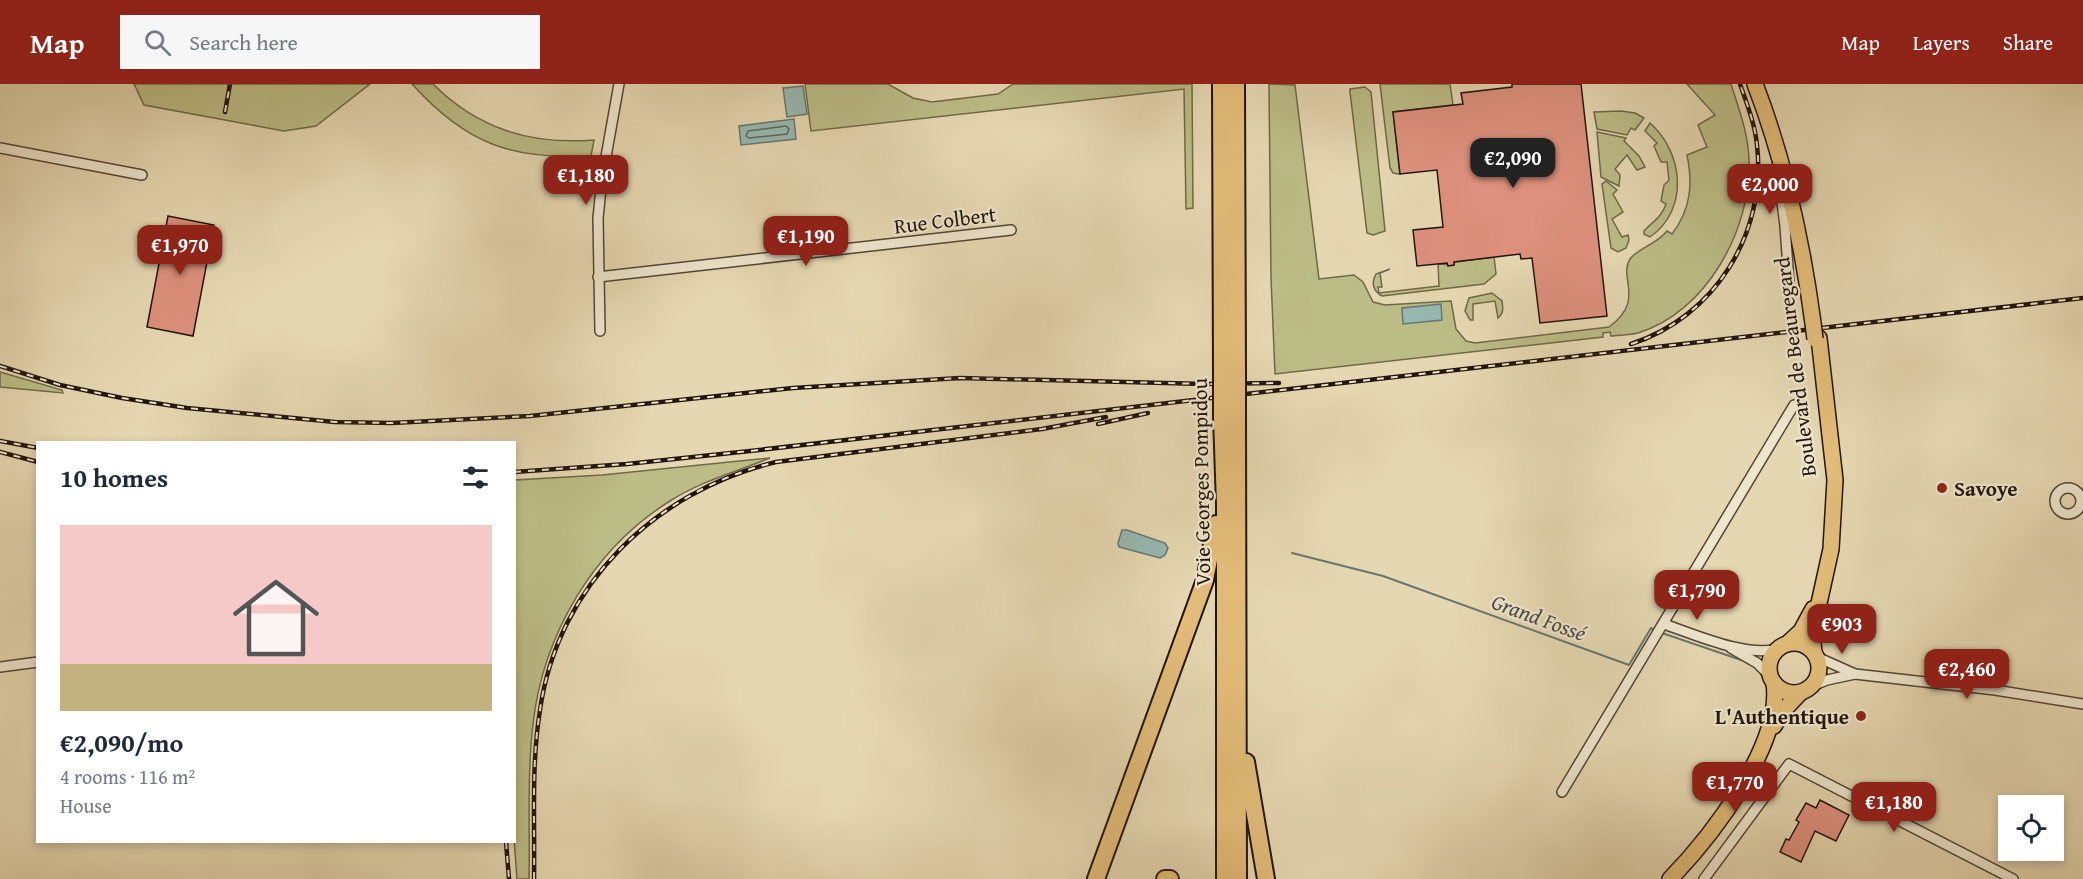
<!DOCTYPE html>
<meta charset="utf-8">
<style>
:root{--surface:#fff;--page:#f6f6f7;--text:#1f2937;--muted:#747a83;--line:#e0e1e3;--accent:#8f2418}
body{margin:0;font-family:"Gentium Book Plus",serif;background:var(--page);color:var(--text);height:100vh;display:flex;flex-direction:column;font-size:22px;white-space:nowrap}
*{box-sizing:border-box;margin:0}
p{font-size:20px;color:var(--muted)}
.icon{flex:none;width:33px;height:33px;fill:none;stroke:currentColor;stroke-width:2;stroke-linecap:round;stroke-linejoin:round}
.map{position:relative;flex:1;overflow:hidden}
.details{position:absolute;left:36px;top:357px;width:480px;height:402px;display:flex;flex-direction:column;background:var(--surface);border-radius:0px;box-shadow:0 3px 9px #0003}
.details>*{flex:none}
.tools{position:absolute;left:1998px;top:711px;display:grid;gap:12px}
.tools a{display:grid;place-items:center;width:66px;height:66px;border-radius:0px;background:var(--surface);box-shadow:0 3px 9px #0003;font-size:30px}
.price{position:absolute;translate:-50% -51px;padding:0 14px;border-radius:12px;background:var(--accent);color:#fff;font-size:20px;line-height:39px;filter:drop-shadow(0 2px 3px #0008)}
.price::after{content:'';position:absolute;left:50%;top:36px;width:18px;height:14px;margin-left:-9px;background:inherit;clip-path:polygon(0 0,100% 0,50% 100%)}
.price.current{background:#222;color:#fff}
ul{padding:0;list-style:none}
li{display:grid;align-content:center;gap:12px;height:318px;padding:0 24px}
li+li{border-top:2px solid var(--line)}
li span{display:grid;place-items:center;height:186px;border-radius:0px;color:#555}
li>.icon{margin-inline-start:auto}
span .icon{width:108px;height:108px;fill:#fffc;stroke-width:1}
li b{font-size:26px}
h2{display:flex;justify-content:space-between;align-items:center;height:72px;padding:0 24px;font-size:26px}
header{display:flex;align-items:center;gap:36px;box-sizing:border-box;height:84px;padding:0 30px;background:var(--accent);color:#fff}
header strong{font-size:28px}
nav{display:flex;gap:33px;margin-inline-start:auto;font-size:21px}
.search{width:420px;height:54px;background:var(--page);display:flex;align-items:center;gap:15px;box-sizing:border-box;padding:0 21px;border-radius:0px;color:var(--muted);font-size:22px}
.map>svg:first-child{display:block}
.green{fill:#bcbc86;stroke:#706849;stroke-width:1.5}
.water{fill:#96b8b1;stroke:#68766f;stroke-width:1.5}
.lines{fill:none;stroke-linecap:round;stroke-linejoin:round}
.shore{stroke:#5c665e;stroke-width:1.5}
.stream{stroke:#68766f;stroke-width:2}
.building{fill:#dd907d;stroke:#23140c;stroke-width:1.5}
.street-casing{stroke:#544535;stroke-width:12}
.primary-casing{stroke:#23140c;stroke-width:18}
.highway-casing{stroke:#23140c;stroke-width:20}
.street{stroke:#eee5cc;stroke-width:9}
.primary{stroke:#e2bc78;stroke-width:15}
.highway{stroke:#e2bc78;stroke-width:16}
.rail-casing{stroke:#23140c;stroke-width:4.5}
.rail{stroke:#eee5cc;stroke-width:2;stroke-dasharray:7;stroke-linecap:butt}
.primary-bridge-casing{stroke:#23140c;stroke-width:18;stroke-linecap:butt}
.highway-bridge-casing{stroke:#23140c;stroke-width:20;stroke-linecap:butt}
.primary-bridge{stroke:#e2bc78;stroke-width:15}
.highway-bridge{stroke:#e2bc78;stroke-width:16}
.poi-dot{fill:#8f2418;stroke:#eee5cc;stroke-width:2}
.labels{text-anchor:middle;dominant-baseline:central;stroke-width:4.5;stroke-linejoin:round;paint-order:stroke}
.street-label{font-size:21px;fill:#23140c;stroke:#eee5cc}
.poi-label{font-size:21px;font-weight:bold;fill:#23140c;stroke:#eee5cc;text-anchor:start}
.water-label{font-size:22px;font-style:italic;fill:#4b4d46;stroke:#eee5cc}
</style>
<header>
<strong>Map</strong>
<div class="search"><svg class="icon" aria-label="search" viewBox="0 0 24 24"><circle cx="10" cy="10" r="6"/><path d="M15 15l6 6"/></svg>Search here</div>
<nav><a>Map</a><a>Layers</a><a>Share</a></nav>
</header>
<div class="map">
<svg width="2083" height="795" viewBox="0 0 2083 795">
<rect width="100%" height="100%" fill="#e5d7b1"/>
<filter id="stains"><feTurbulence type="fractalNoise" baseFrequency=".00333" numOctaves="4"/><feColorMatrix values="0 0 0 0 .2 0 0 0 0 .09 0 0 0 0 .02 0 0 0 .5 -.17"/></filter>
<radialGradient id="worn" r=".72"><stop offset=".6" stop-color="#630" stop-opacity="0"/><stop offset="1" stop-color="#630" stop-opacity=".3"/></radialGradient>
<!-- green -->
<g class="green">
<path d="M134 0H370L316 42 284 47 144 21Z"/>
<path d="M412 0H433C478 45 531 61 594 56L591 72C512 76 466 60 412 0Z"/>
<path d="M805 0H888L913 14 932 18 998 10 1013 0H1192L1193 124 1186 125 1184 5 811 47Z"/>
<path d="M1269 0 1295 1 1319 195 1354 191 1363 198 1373 218 1385 221 1451 217 1456 245 1466 257 1475 259 1609 243C1646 216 1618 194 1630 175 1637 165 1657 160 1667 147L1672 150C1691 125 1693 100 1687 71L1707 63 1698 41 1715 31 1687 0H1731C1739 25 1748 49 1749 75 1752 144 1707 228 1638 249 1630 251 1619 251 1611 252L1610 248 1603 249V253L1275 290 1271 194Z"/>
<path d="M1380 0H1450L1453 21 1393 28 1400 90 1393 89 1390 84Z"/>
<path d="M1365 3 1371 8 1385 147 1373 151 1367 149 1350 8V5Z"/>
<path d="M1621 27 1635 29 1644 34 1635 46 1631 44 1627 51 1597 45 1594 28Z"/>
<path d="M1650 39C1683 68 1690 125 1650 153L1644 150V147C1652 138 1662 133 1666 120L1661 117 1664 101 1669 96 1667 78H1661L1654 62 1657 59 1645 47Z"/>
<path d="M1597 48 1626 54 1624 57 1639 72 1645 83 1637 86 1627 71 1615 85 1620 91 1619 102 1601 93Z"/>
<path d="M1606 97 1617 106 1613 110 1623 128 1612 135 1622 153 1628 151 1629 156 1626 164 1618 168 1611 164 1602 100Z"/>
<path d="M1494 173 1496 190 1484 200 1382 212C1373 207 1371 199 1376 190L1390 185 1380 189 1382 203H1378L1379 209 1439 202 1438 180 1454 181V178Z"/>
<path d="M1492 209 1502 217C1503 224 1504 229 1498 234L1495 217 1473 220V236H1470L1465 227 1469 214Z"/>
<path d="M0 288 62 306 63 309 0 303Z"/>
<path d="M770 374C736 388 701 397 670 417 593 465 543 551 533 640 527 691 530 744 529 795H517L514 755 515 396 602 391Z"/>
</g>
<!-- water -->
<g class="water">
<path d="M803 2 807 30 787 33 783 4Z"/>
<path d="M794 35 796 55 741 61 739 42Z"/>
<path d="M1441 220 1442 236 1403 240 1402 224Z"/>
<path d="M1122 446H1127L1165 459 1168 464 1165 471 1160 474 1119 463 1118 459Z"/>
</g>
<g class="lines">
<!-- shore -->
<path class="shore" d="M786 42 789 45 787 50 749 54 746 52 748 47Z"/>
<!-- stream -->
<g class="stream">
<path d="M1292 469 1383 492 1629 581 1651 544 1657 547"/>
<path d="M1662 549 1747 578"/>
</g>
</g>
<!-- building -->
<g class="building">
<path d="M1512 0H1581L1607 232 1540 239 1532 174 1521 175 1520 170 1454 178V181L1448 182 1447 179 1417 182 1413 146 1443 143 1437 86 1400 90 1393 28 1463 20 1461 9 1512 3Z"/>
<path d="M168 132 214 141 193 252 147 243Z"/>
<path d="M1820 716 1849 731 1836 757 1815 747 1801 778 1780 768 1786 755 1789 756 1799 738 1796 736 1806 719 1816 724Z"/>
</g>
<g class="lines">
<defs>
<g id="street">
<path d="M0 64 142 91"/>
<path d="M1779 95 1785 142 1790 213"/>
<path d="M598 193 1011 146"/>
<path d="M600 247 598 134 602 95 619 0"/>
<circle cx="2068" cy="417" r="13"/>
<path d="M1664 540C1696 551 1745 573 1778 565"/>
<path d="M1731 564 1757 579 1770 592"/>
<path d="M1817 573 1855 590 1995 606 2083 620"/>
<path d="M0 583 38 578"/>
<path d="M1812 602 1827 596 1855 590"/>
<path d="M1562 708 1794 321"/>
<path d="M1704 795 1789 680 2013 795"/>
</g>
<g id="primary">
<path d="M1755 0C1785 78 1802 156 1813 239"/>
<circle cx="1794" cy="584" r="25"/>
<path d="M1787 560 1801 547 1813 525"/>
<path d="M1814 568 1812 551 1831 465 1835 396 1819 254"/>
<path d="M1774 642 1783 627 1800 609"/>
<path d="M1670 795C1710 754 1783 661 1774 599"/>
</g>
<g id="highway">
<path d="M1221 0 1222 293"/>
<path d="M1236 0 1237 291"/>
<path d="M1237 332 1238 795"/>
<path d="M1222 333 1225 421V795"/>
<path d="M1246 678 1266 795"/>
<path d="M1096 795 1205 496 1216 440"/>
<path d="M1165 795H1170"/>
</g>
</defs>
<!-- street casing -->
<use href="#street" class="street-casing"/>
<!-- primary casing -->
<use href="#primary" class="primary-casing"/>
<!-- highway casing -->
<use href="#highway" class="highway-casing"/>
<!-- street -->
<use href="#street" class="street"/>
<!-- primary -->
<use href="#primary" class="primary"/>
<!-- highway -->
<use href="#highway" class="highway"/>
<defs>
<g id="rail">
<path d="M225 28 230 0"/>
<path d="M1631 260C1715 233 1767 149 1757 61 1755 40 1747 20 1740 0"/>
<path d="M0 282 60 301 122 314 187 324 335 338 392 339 530 332 793 304 960 294 1205 300 1279 299"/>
<path d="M1098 340 1148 329"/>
<path d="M0 357 38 364"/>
<path d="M0 368 38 378"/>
<path d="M514 388 627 380 750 367 2083 214"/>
<path d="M506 758 509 795"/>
<path d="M534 795C535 739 531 682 540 626 558 501 655 407 776 378L1042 345 1106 333"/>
</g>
</defs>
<!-- rail casing -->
<use href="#rail" class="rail-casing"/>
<!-- rail -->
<use href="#rail" class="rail"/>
<defs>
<path id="primary-bridge" d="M1813 239 1815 255"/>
<g id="highway-bridge">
<path d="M1237 332V291"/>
<path d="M1222 333V293"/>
</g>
</defs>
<!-- primary-bridge casing -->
<use href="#primary-bridge" class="primary-bridge-casing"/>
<!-- highway-bridge casing -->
<use href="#highway-bridge" class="highway-bridge-casing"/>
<!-- primary-bridge -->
<use href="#primary-bridge" class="primary-bridge"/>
<!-- highway-bridge -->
<use href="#highway-bridge" class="highway-bridge"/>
</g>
<!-- markers -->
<g class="poi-dot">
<circle cx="1942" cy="404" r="6"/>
<circle cx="1861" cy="632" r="6"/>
</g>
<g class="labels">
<!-- street labels -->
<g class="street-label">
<text transform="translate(945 136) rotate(-7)">Rue Colbert</text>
<text transform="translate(1795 283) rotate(-97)">Boulevard de Beauregard</text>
<text transform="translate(1201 398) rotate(-91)">Voie Georges Pompidou</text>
</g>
<!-- poi labels -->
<g class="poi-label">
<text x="1954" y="404">Savoye</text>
<text x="1849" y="632" text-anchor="end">L'Authentique</text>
</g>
<!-- water labels -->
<g class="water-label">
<text transform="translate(1539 533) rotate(20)">Grand Fossé</text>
</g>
</g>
<rect width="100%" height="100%" filter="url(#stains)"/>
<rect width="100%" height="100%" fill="url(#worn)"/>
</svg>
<div class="tools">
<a><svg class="icon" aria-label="locate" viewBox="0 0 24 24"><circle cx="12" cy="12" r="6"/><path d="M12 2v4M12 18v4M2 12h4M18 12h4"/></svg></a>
</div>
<b class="price current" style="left:1513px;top:105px">€2,090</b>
<b class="price" style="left:586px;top:122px">€1,180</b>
<b class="price" style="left:1770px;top:131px">€2,000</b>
<b class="price" style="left:806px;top:183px">€1,190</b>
<b class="price" style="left:180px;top:192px">€1,970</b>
<b class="price" style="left:1697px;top:537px">€1,790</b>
<b class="price" style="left:1842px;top:571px">€903</b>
<b class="price" style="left:1967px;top:616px">€2,460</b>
<b class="price" style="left:1735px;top:729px">€1,770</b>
<b class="price" style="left:1894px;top:749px">€1,180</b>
<section class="details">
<h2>10 homes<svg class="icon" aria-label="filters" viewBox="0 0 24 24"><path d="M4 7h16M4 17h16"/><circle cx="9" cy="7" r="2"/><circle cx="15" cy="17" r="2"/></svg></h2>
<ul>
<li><span style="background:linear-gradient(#f6c9c9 75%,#c2b280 0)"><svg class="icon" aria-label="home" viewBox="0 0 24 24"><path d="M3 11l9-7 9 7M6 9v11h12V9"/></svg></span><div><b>€2,090/mo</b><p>4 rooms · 116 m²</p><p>House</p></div></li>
</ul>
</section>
</div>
